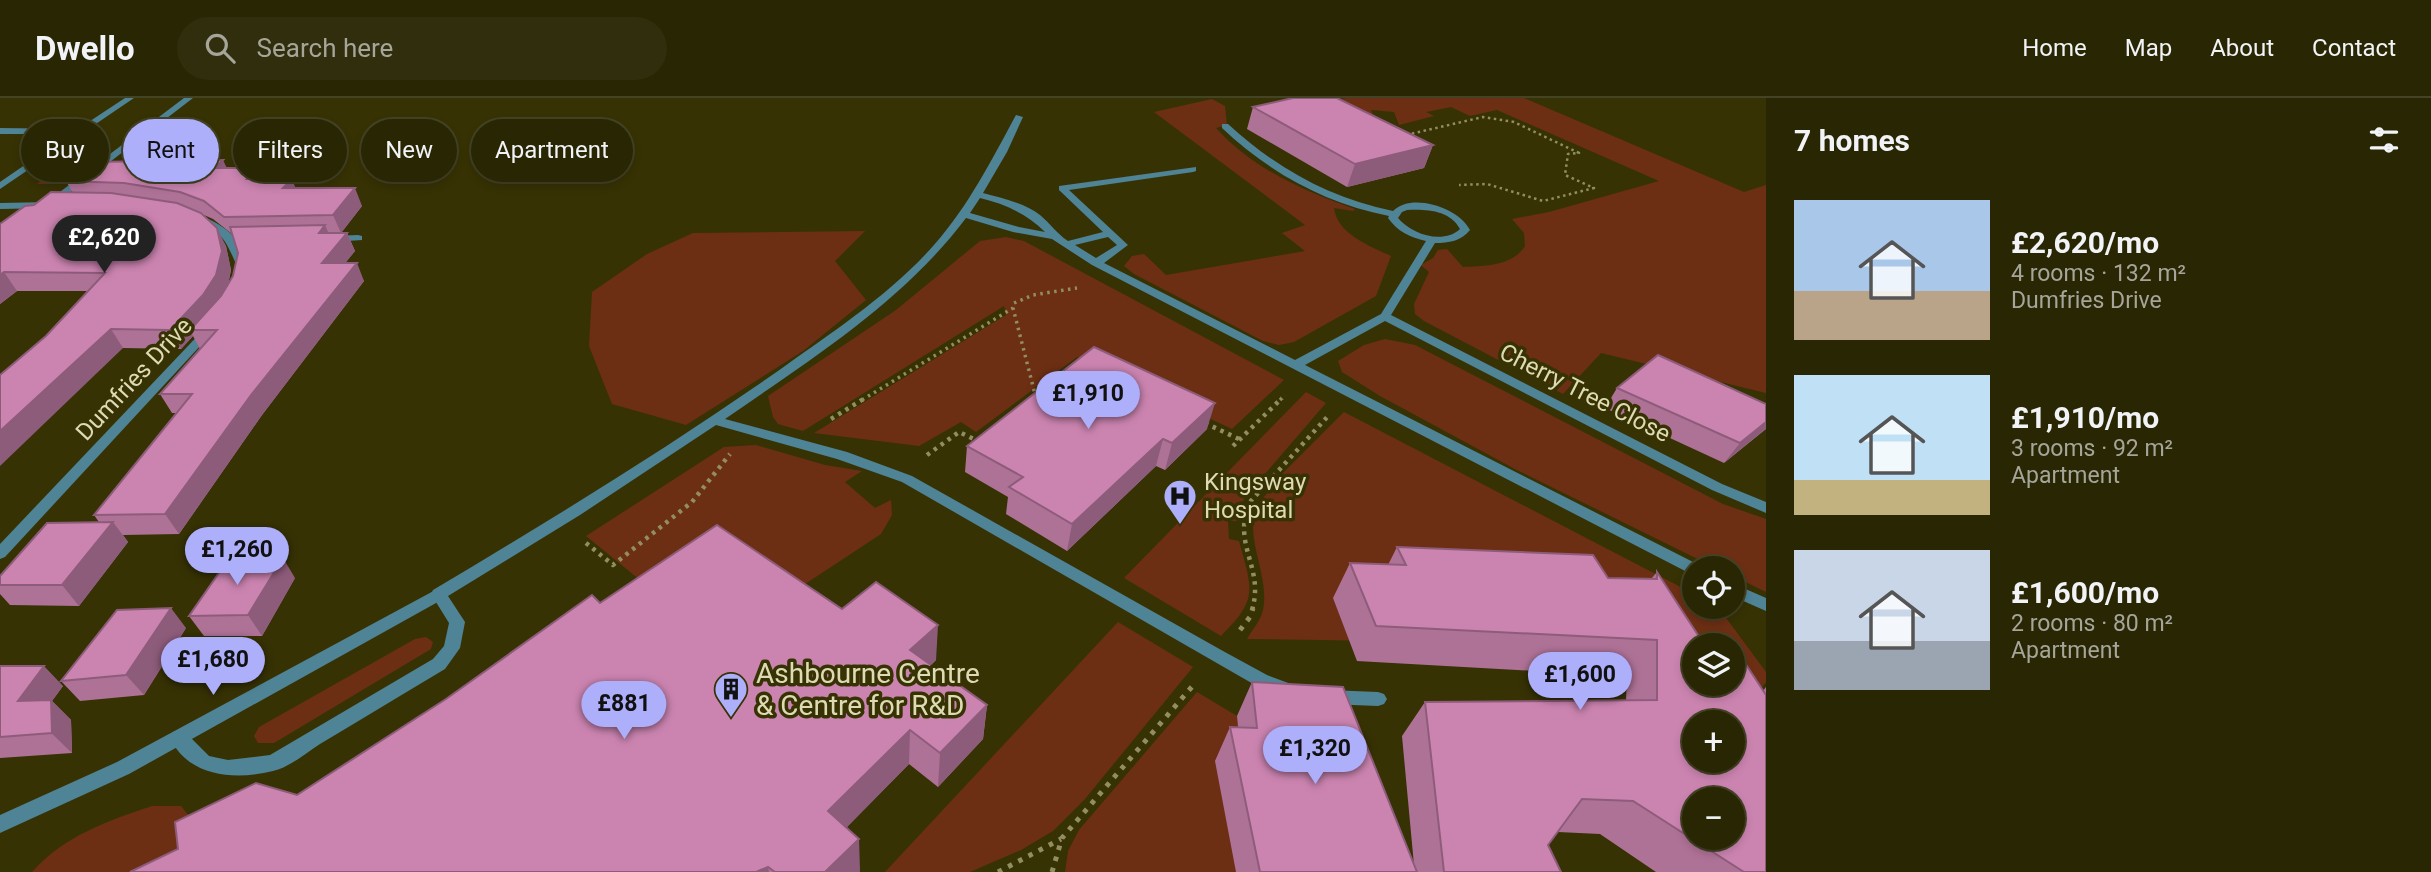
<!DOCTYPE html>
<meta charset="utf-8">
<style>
:root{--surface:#292603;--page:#312e0d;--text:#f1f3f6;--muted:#a5a59a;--line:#454325;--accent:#adaffb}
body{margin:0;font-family:Roboto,sans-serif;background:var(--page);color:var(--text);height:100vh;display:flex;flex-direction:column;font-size:26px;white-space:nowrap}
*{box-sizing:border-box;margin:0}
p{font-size:23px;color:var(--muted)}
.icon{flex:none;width:38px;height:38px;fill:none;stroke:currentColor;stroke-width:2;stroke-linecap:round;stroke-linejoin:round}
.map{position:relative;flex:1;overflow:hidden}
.sheet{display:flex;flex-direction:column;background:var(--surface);width:665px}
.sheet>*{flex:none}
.hud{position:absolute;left:21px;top:21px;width:665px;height:63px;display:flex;gap:14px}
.fabs{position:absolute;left:1682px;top:458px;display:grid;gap:14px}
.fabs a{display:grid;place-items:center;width:63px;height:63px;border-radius:50%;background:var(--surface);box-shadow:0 4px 10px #0003,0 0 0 2px var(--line);font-size:35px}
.price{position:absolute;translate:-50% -60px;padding:0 16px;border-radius:24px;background:var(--accent);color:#111;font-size:23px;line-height:46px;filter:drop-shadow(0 2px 4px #0008)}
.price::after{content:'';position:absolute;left:50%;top:42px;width:21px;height:16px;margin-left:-10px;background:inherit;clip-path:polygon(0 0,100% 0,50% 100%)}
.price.on{background:#222;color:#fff}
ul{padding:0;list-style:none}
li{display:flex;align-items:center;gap:21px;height:175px;padding:0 28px}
li span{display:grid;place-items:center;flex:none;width:196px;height:140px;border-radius:0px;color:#555}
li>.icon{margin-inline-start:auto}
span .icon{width:84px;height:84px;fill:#fffc;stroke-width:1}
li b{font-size:30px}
h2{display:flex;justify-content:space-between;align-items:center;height:84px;padding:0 28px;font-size:30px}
.tag{padding:0 24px;border-radius:32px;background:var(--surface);box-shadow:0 4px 10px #0003,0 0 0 2px var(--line);font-size:24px;line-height:63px}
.tag.on{background:var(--accent);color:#111}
header{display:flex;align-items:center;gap:42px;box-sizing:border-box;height:98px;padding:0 35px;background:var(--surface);border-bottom:2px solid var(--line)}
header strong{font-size:33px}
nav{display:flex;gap:38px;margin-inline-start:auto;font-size:24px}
.search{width:490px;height:63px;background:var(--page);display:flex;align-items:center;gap:18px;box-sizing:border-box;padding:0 24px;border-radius:38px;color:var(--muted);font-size:26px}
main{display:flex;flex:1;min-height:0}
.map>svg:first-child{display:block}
.green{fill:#6c2f14}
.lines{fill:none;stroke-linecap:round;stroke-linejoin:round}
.path-far3{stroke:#928d63;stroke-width:2.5;stroke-dasharray:2.5 3.5;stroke-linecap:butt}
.path-far2{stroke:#928d63;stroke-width:3.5;stroke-dasharray:2.5 4.5;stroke-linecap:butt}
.path-far1{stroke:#928d63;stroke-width:4.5;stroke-dasharray:3.5 5;stroke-linecap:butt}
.path{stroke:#928d63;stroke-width:5;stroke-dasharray:4.5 7;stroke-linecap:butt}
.service{fill:#4f8396;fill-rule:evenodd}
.minor{fill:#4f8396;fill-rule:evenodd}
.wall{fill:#af7297;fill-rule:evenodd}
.shaded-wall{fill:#8e5c7b}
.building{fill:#cb84b0;stroke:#8e5c7b;stroke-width:2;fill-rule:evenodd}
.labels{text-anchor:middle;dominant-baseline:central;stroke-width:7;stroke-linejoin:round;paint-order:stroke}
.street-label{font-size:24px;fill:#dedab3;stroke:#373204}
.poi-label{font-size:24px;fill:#dedab3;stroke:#373204;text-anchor:start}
.near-poi-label{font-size:28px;fill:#dedab3;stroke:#373204;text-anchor:start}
</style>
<header>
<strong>Dwello</strong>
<div class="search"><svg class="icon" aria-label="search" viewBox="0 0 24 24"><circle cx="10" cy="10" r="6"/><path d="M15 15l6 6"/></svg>Search here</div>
<nav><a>Home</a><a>Map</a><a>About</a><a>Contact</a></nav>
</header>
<main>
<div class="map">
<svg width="1766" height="774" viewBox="0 0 1766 774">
<rect width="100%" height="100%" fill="#373204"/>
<!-- green -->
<g class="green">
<path d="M1347 0H1524L1744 94 1766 87V295L1601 255 1563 296 1424 223 1415 216 1414 206 1429 174 1421 167 1433 160 1438 152 1447 151 1463 169C1484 168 1513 168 1525 148L1524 135 1512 121 1549 114 1659 83 1497 12 1470 18 1451 9 1426 14 1434 18 1399 27 1394 14 1371 12 1375 21 1332 2Z"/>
<path d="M1212 1 1225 8 1227 27 1216 30C1253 71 1304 93 1355 111L1353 113 1334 110C1337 136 1370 148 1391 158L1376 198 1294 244 1279 247 1263 243 1134 176 1124 168 1132 158 1144 156 1166 177 1305 153 1282 135 1305 127 1154 14Z"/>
<path d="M79 55H104L63 86H37Z"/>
<path d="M865 133 835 163 866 202 803 253 686 327 612 306 589 248 592 194 647 156 693 135Z"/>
<path d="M1006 139 1024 143 1284 282 1232 331 1077 259 976 334 961 324 919 348 814 335 1006 217 1004 208 803 333 778 326 773 319 768 298 896 212 980 143Z"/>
<path d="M1385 241 1415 247 1723 406 1766 421V494L1733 478 1732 471H1718L1515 371 1380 298 1342 274 1338 263 1364 247Z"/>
<path d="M1306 294 1326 305 1246 398 1238 412 1237 423H1228L1229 441 1239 443C1252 491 1259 501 1221 538L1124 480Z"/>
<path d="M1344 314 1694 496V509H1718L1766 574V584L1750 605 1732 586V548L1247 541C1252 532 1261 522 1263 512 1272 470 1229 421 1274 390L1280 392 1287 384 1279 379Z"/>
<path d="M756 347 825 367 862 373 845 384 875 410 891 402 892 417 881 436 790 496 662 500 586 438 724 349Z"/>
<path d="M1118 524 1193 569 1085 701 1053 733 1021 752 970 774H885Z"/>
<path d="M426 539 433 544 431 551 274 645H258L254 638 259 629 415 541Z"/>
<path d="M1197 594 1237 618 1241 664 1236 774H1065L1068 753 1079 732Z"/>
<path d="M152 708H181L192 722 178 774H32C64 738 107 723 152 708Z"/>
</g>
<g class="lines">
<!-- path-far3 -->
<path class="path-far3" d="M1406 37 1483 19 1514 24 1579 55 1568 56 1565 77 1594 90 1543 103 1487 86 1459 87"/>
<!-- path-far2 -->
<g class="path-far2">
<path d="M1036 300 1013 210 1014 205 1033 197 1077 190"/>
<path d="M862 302 1013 210"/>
<path d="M1280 302 1285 297"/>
</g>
<!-- path-far1 -->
<g class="path-far1">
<path d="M831 321 865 300"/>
<path d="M1205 325 1239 341"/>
<path d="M1233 348 1282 300"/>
<path d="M927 357 959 334 978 343"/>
<path d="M586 445 613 467 692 404 730 356"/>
<path d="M1252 512C1265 469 1231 447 1250 404L1329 317"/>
</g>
<!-- path -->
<g class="path">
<path d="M1240 532 1250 519 1253 510"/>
<path d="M998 774 1061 741"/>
<path d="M1052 774 1062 740 1196 584"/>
</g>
<!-- service -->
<g class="service">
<path d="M184 0H193L54 107H48V103Z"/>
<path d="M1016 17 1023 19 1007 54 983 95C1001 100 1025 105 1040 117 1050 125 1057 136 1068 143L1103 134 1059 92V88L1196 69V73L1193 74 1069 92 1128 147 1104 165 1295 262 1381 216 1426 143C1410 139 1398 134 1388 120L1389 118C1324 105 1270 75 1222 30V26H1228C1276 70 1329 100 1393 113 1412 94 1459 110 1470 132 1461 143 1449 145 1435 145L1391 217 1722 386 1766 404V415L1712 392 1385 223 1305 267 1699 467 1702 471H1694V477L1689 475 1092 167 1052 141 1013 134 966 120C903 204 810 262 725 321L847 354 912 378 1223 553 1267 577 1291 586 1294 591 1291 596 1285 598 1255 587 902 384 837 361 716 327 580 417 448 498 465 524 460 550 445 571C403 596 362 621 320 646 306 655 290 669 273 673 236 682 189 680 170 640L173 634 179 632 185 634 209 658 228 662 270 657 433 561 444 548 449 525 431 496 433 492C551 422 666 351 778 273 832 234 890 197 934 147 969 107 991 63 1016 17ZM980 100C1005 106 1027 116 1045 134L1019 129 970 115ZM1407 112C1426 111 1450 112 1460 131 1443 147 1411 136 1398 120L1402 114ZM1108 139 1117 147 1096 160 1075 147Z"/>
<path d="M358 137 362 138V142L332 144 327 141 332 138Z"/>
<path d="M1732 485 1766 500V513L1732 498Z"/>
<path d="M1328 592 1378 594 1384 596 1387 601 1384 606 1378 608 1328 606 1322 604 1319 599 1322 594Z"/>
</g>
<!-- minor -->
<g class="minor">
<path d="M125 0H134L0 91V84L70 36H0V30L78 31Z"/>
<path d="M0 105 51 104 56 107 51 110 0 111Z"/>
<path d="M196 116C217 123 248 141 244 166H236C224 138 221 134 193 121L191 119Z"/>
<path d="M210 228 214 229V233L5 459 0 461V446L206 229Z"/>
<path d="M439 490 445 492 447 496 445 500 129 676 0 735V717L117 664Z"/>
</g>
</g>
<!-- wall -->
<g class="wall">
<path d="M1253 9 1433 47 1424 70 1347 89 1247 31Z"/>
<path d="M227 70 296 90 362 108 341 135H347L355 153 345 165 364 183 262 317 179 436 123 437 128 444 79 508 10 507 0 496V478L99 424 94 417 176 315H172L160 296 200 251 193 238 181 251 123 250 46 238 88 193H17L0 206V126L34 107 73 95 66 83ZM204 117 213 121 232 136 238 155 233 178 228 187 231 172 226 148Z"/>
<path d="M1617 290 1766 306V331L1724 365 1605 310Z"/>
<path d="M1207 331 1165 372 1156 368 1067 453 1006 416 1008 399 965 374 967 348Z"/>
<path d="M1397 449 1608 480 1651 481 1657 474 1698 537 1763 593 1766 589V774H1656L1600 736 1558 734 1548 747 1561 774H1236L1215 663 1230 629H1238L1237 618 1252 584 1414 767 1402 638 1425 604 1626 602 1627 578 1357 563 1333 500 1350 465 1388 467Z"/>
<path d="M295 480 262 538H204L189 518Z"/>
<path d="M600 505 842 511 936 562 931 567 987 607 983 641 938 689 909 666 846 730 860 773 859 774H130L297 697Z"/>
<path d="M186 530 144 597 80 603 61 583Z"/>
<path d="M0 568 63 588 52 603 71 622 72 655 0 660Z"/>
</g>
<!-- shaded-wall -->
<g class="shaded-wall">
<path d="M1433 47 1424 70 1347 89 1355 66Z"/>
<path d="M223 62 231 79 215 70Z"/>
<path d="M259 70 267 87 247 81Z"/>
<path d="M292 81 299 99 283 90Z"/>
<path d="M355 90 362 108 341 135 333 117Z"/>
<path d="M325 127 333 145 319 135Z"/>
<path d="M217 130 226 148 231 172 226 196 190 232 193 238 181 251 170 232Z"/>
<path d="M347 135 355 153 331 183 322 165Z"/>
<path d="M357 165 364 183 262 317 179 436 165 416 251 297Z"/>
<path d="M4 174 17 193 0 206V177Z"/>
<path d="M111 231 123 250 0 368V333Z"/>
<path d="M1215 305 1207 331 1165 372 1172 345Z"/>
<path d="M1766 324V331L1764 332 1724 365 1740 345Z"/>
<path d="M1163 341 1156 368 1067 453 1072 426Z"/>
<path d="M113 424 128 444 79 508 62 487Z"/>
<path d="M283 460 295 480 262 538 248 517Z"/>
<path d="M171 510 186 530 144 597 126 577Z"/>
<path d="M938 527 936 562 909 587 910 552Z"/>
<path d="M44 568 63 588 52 603 71 622 72 655 18 603Z"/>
<path d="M987 607 983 641 938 689 940 655Z"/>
<path d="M910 632 909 666 830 746 828 713Z"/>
<path d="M859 741 860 773 859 774H825Z"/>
<path d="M768 769 769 774H756Z"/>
</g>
<!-- building -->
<g class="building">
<path d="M1293 0H1337L1433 47 1355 66 1253 9Z"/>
<path d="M223 62 215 70H259L247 81H292L283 90H355L333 117 224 119 204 103 180 94 124 85 66 83 92 64Z"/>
<path d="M51 94 111 95 177 105 201 115 217 130 222 153 216 177 203 197 170 232 111 231 0 333V277L46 238 105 175 4 174 0 177V126L25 108 34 107Z"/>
<path d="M325 127 319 135H347L322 165H357L251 297 165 416 94 417 192 296H160L217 232H190L221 198 233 178 238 155 230 129Z"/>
<path d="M1094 249 1215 305 1172 345 1163 341 1072 426 1009 389 1023 379 967 348Z"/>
<path d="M1658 257 1766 306V324L1740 345 1617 290Z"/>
<path d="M113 424 62 487H0V478L47 425Z"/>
<path d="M717 427 842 511 876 484 938 527 910 552 987 607 940 655 910 632 828 713 859 741 825 774H775L768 769 756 774H130L178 751 175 724 256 685 297 697 446 601 592 497 600 505Z"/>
<path d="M1397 449 1593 457 1608 480 1657 481V474L1698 537 1728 539 1766 597V774H1744L1633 703 1582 701 1548 747 1561 774H1444L1425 604 1657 602V542L1376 528 1350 465 1406 467ZM1694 548H1732V586H1694ZM1694 625H1732V663H1694ZM1694 702H1732V740H1694Z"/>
<path d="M230 459 283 460 248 517 189 518Z"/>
<path d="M171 510 126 577 61 583 117 512Z"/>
<path d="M0 568H44L18 603 51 602 52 635 0 639Z"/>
<path d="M1252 584 1343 589 1417 774H1260L1230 629 1257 630Z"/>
</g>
<!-- icons -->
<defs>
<symbol id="hospital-pin" viewBox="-11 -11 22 30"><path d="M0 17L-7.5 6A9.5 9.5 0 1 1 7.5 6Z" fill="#adaffb" stroke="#373204"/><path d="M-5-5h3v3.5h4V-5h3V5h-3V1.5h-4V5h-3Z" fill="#111"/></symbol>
<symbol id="building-pin" viewBox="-11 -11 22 30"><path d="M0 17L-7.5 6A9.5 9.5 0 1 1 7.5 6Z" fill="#adaffb" stroke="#373204"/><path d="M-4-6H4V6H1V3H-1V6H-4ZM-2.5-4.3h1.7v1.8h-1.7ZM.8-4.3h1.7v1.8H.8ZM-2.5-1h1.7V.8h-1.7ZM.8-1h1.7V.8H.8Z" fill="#111"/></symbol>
</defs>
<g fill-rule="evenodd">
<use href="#hospital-pin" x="1161" y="379" width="38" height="52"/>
<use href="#building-pin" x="712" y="572" width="38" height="52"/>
</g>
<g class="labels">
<!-- street labels -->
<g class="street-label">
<text transform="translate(134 281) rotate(-47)">Dumfries Drive</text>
<text transform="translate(1585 295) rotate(27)">Cherry Tree Close</text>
</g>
<!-- poi labels -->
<g class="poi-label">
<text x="1204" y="384">Kingsway<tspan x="1204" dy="28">Hospital</tspan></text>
</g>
<!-- near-poi labels -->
<g class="near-poi-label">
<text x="756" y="575">Ashbourne Centre<tspan x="756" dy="32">&amp; Centre for R&amp;D</tspan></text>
</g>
</g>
</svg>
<div class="fabs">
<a><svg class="icon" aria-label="locate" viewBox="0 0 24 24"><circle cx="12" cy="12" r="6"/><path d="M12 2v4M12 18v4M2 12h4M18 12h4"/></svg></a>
<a><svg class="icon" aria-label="layers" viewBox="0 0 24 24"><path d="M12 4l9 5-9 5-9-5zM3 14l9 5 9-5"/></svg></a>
<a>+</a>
<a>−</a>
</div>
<b class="price on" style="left:104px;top:177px">£2,620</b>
<b class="price" style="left:1088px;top:333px">£1,910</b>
<b class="price" style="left:237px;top:489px">£1,260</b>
<b class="price" style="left:213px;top:599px">£1,680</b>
<b class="price" style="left:1580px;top:614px">£1,600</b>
<b class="price" style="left:624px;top:643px">£881</b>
<b class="price" style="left:1315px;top:688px">£1,320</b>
<div class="hud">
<a class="tag">Buy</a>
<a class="tag on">Rent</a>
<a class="tag">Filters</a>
<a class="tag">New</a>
<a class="tag">Apartment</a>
</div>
</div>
<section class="sheet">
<h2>7 homes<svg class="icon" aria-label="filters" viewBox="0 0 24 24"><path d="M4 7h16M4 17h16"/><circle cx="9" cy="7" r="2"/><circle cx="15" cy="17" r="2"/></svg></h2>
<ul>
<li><span style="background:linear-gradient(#a9c7e8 65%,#b9a48a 0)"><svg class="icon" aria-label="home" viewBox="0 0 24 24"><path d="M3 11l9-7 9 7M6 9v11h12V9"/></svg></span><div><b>£2,620/mo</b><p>4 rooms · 132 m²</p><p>Dumfries Drive</p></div></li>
<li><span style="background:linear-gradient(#bfe0f5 75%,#c2b280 0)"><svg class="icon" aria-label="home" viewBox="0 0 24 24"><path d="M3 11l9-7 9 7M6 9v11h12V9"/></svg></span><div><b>£1,910/mo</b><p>3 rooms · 92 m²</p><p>Apartment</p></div></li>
<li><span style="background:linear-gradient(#c9d6e8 65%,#9aa5b1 0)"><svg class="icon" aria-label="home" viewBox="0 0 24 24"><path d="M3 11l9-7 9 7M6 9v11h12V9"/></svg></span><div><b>£1,600/mo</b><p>2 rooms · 80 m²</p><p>Apartment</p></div></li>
</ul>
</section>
</main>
